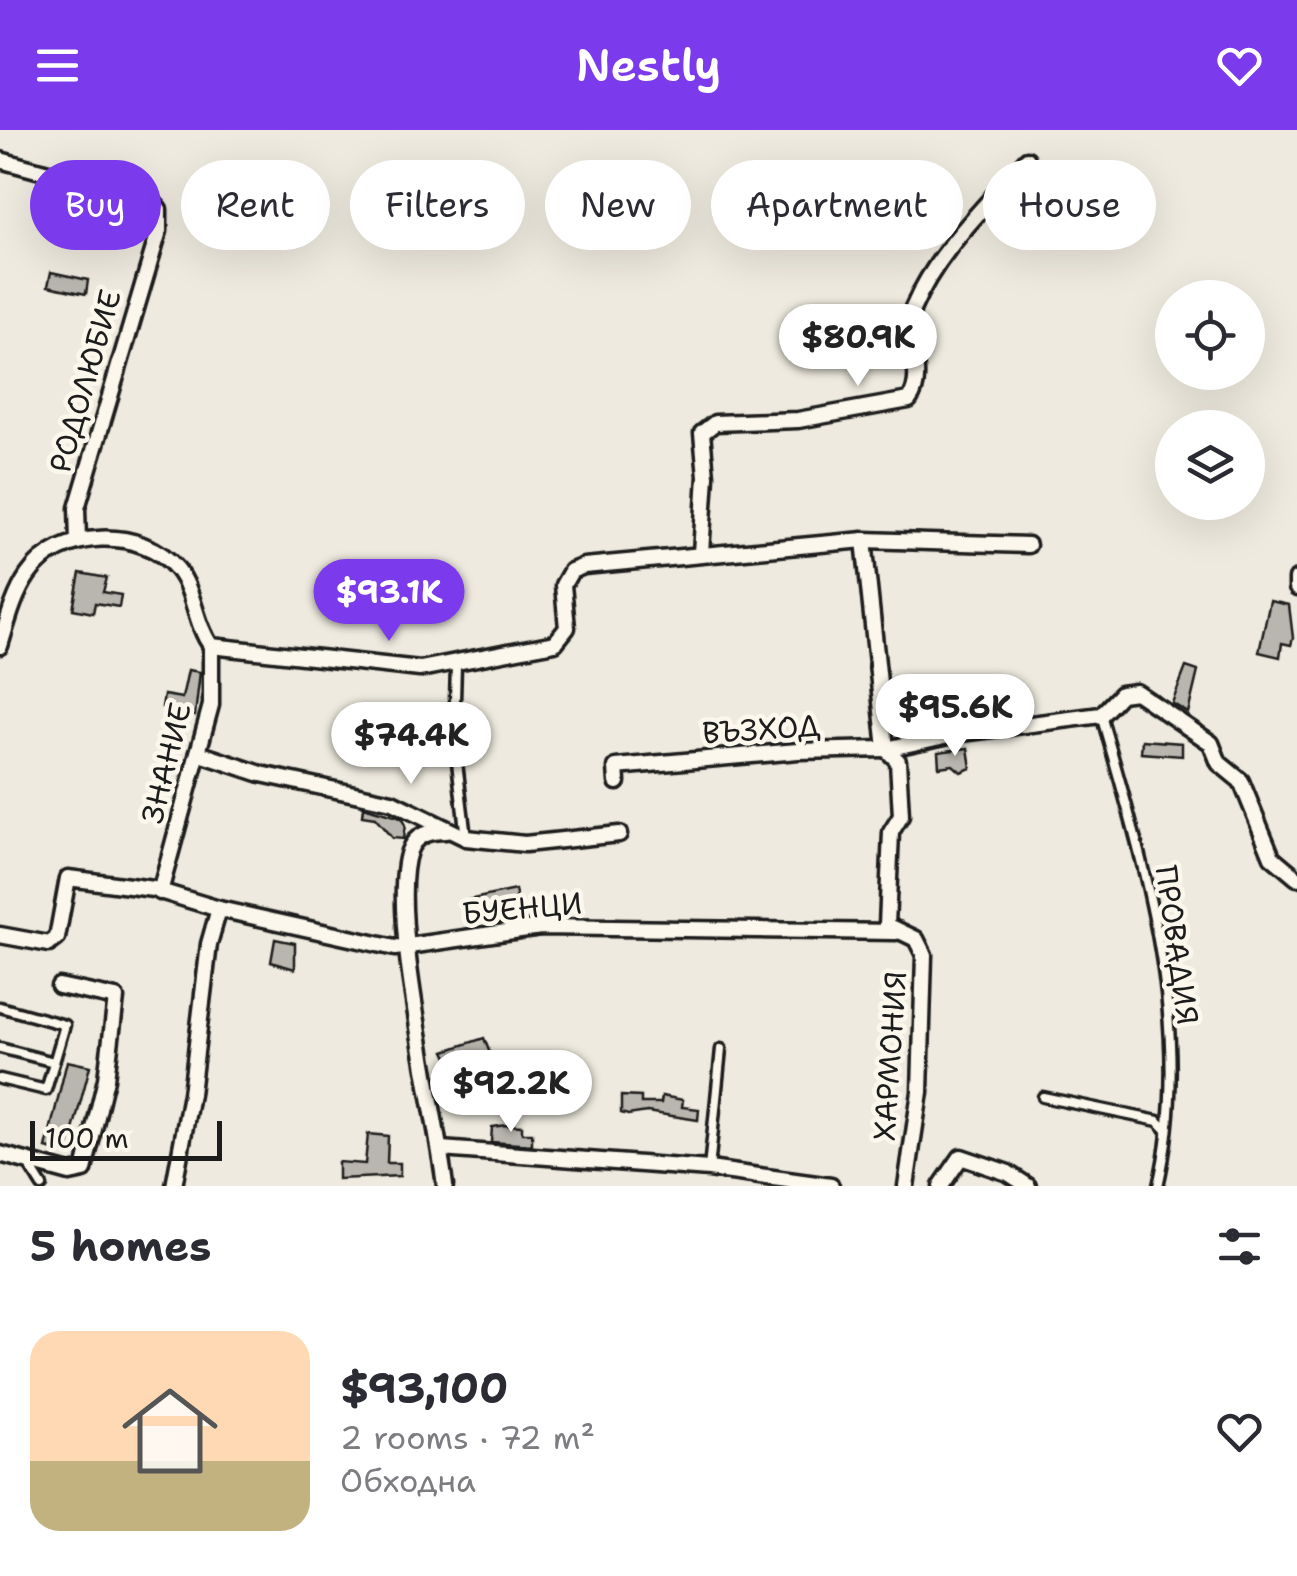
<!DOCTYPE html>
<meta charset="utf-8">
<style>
:root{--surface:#fff;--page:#f7f7f7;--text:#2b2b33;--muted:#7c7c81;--accent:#7c3aed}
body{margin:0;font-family:"Shantell Sans",sans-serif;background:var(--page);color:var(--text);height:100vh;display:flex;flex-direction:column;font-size:38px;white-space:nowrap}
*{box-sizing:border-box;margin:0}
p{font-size:32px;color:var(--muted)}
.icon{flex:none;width:55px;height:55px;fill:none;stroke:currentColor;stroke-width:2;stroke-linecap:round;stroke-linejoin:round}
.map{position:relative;height:1056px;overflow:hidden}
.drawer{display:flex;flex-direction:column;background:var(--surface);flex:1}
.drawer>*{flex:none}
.guide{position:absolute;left:30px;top:30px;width:1238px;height:90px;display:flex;gap:20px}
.buttons{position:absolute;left:1155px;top:150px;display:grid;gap:20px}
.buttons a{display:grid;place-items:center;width:110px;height:110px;border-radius:50%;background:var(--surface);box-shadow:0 10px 40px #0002;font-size:50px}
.scale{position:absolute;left:30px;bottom:25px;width:192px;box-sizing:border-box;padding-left:10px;border:5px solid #1c1c1c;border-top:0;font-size:28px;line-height:35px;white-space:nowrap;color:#1c1c1c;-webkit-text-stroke:8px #fbf7ec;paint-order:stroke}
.price{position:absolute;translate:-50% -85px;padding:0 22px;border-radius:35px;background:#fff;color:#222;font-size:32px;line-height:65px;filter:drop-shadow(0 2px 5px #0008)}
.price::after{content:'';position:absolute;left:50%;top:60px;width:30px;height:22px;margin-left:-15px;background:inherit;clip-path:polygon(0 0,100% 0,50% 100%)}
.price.selected{background:var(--accent);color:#fff}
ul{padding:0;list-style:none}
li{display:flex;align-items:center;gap:30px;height:250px;padding:0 30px}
li span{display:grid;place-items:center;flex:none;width:280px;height:200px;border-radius:30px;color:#555}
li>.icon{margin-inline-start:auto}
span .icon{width:120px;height:120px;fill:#fffc;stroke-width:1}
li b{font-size:42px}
h2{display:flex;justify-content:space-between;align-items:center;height:120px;padding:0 30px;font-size:42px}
.pill{padding:0 35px;border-radius:45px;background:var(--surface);box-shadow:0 10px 40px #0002;font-size:35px;line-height:90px}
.pill.selected{background:var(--accent);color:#fff}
header{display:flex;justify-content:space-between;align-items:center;height:130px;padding:0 30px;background:var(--accent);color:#fff;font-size:45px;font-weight:600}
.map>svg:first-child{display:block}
.building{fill:#b9b6af;stroke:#1c1c1c;stroke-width:2.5}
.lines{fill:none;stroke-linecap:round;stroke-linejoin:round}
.lane-casing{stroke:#1c1c1c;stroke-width:15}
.street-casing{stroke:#1c1c1c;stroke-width:21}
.lane{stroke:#fbf7ec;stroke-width:8}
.street{stroke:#fbf7ec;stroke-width:14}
.labels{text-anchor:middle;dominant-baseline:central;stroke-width:9;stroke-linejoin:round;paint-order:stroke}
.street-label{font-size:30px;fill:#1c1c1c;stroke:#fbf7ec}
</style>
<header><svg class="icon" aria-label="menu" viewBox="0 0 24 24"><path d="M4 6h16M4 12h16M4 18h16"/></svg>Nestly<svg class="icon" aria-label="heart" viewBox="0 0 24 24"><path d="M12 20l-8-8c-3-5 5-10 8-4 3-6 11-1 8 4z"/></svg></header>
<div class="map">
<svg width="1297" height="1056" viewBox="0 0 1297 1056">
<rect width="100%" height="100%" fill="#eeeadf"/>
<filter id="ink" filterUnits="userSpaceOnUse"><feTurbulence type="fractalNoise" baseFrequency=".01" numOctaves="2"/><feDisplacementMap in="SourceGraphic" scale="20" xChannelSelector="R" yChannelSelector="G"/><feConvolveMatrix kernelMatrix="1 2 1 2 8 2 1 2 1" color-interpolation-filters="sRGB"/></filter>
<g filter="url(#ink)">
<!-- building -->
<g class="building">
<path d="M51 142 88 150 86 164 48 156Z"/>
<path d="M80 443 107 448 103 462 121 465 119 477 95 473 93 483 73 479Z"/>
<path d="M1270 471 1289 475 1293 508 1291 515 1282 513 1280 527 1259 522Z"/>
<path d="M1186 537 1198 541 1188 583 1172 573Z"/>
<path d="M188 540 200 542 195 586 162 577 164 565 182 568Z"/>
<path d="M1142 610 1182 613V626L1141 623Z"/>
<path d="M968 618 971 638 961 642 953 635 939 637 938 622Z"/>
<path d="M363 677 401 688 405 695 403 709 392 708 375 688 362 686Z"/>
<path d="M515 760 521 789 498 792 495 776 468 781V770Z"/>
<path d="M275 809 295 813V839L271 832Z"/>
<path d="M484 908 493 931H525V949H543V965L516 966 503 960 473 964 470 947 459 950 445 921Z"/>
<path d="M67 931 90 936 67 1023 46 1018Z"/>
<path d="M621 966 641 967V973H661L662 966 683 970 682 977 699 979 698 990 647 982 628 985 621 983Z"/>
<path d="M506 995 522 996V1003H532V1015L491 1012 492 997Z"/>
<path d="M368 1004 388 1006 387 1033H400V1046L338 1049V1032L365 1034Z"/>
</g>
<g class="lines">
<defs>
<g id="lane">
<path d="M456 535 454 607 466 708"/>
<path d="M1101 585C1144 735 1195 899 1158 1056"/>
<path d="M0 877 65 895 46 960 0 949"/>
<path d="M0 918 54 932"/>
<path d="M1043 967 1158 991 1166 999"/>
<path d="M29 1035 42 1056"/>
<path d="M709 1039 721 919"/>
</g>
<g id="street">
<path d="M0 30 152 71 159 79V101L77 378 78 411"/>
<path d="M864 410 886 619 898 631 901 686 891 702 887 795 916 809 924 825 920 962 906 1056"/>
<path d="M701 423 706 346 702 303 715 293 798 290 909 270C928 245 902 203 913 178 937 121 987 75 1027 29"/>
<path d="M1297 449V458"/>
<path d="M0 516C7 493 14 465 28 445 59 399 142 396 177 439 195 461 194 492 211 516L420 539 555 513 567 498 563 455 571 441 584 436 864 410 1028 415"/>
<path d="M198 623 261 644 392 672 466 708 525 714 619 704"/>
<path d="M617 652 616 637 798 621 886 619 954 604 1101 585 1121 564 1136 562 1211 613 1219 633 1241 651 1272 727 1297 748"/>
<path d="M160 762 211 575V516"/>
<path d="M0 805 49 814 57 808 68 748 153 759 219 779 395 818 541 797 896 802"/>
<path d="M441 1019 709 1039 831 1056"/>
<path d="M0 1024 70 1043 84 1040 106 949 116 868 59 856"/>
<path d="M174 1056 191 964 209 814 219 779"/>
<path d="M445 1056C436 982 388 783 409 721 415 704 430 701 446 701"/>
<path d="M941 1056 961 1027 1008 1043 1028 1056"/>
</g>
</defs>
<!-- lane casing -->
<use href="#lane" class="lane-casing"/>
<!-- street casing -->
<use href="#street" class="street-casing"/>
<!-- lane -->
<use href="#lane" class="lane"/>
<!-- street -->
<use href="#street" class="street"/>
</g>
</g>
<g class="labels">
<!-- street labels -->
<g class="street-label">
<text transform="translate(85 251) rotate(-74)">РОДОЛЮБИЕ</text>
<text transform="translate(761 599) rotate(-4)">ВЪЗХОД</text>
<text transform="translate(166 633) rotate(-76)">ЗНАНИЕ</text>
<text transform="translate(522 778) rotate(-5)">БУЕНЦИ</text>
<text transform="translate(1177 815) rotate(82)">ПРОВАДИЯ</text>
<text transform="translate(890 926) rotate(-86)">ХАРМОНИЯ</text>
</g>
</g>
</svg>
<div class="buttons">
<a><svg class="icon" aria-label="locate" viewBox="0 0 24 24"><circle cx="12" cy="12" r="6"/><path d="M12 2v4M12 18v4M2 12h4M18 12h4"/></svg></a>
<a><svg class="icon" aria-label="layers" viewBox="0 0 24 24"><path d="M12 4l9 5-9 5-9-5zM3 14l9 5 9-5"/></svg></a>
</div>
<div class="scale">100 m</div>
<b class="price" style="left:858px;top:259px">$80.9K</b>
<b class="price selected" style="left:389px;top:514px">$93.1K</b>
<b class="price" style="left:955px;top:629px">$95.6K</b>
<b class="price" style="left:411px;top:657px">$74.4K</b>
<b class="price" style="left:511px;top:1005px">$92.2K</b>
<div class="guide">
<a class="pill selected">Buy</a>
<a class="pill">Rent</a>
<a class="pill">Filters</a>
<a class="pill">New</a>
<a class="pill">Apartment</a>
<a class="pill">House</a>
</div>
</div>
<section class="drawer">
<h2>5 homes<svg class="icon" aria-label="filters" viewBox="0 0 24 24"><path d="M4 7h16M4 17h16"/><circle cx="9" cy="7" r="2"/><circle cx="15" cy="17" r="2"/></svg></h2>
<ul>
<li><span style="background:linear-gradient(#ffd9b3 65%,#c2b280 0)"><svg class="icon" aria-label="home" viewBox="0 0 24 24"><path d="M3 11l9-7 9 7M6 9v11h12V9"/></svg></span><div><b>$93,100</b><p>2 rooms · 72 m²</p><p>Обходна</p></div><svg class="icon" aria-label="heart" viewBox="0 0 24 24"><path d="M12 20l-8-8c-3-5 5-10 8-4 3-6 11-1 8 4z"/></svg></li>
</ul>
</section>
